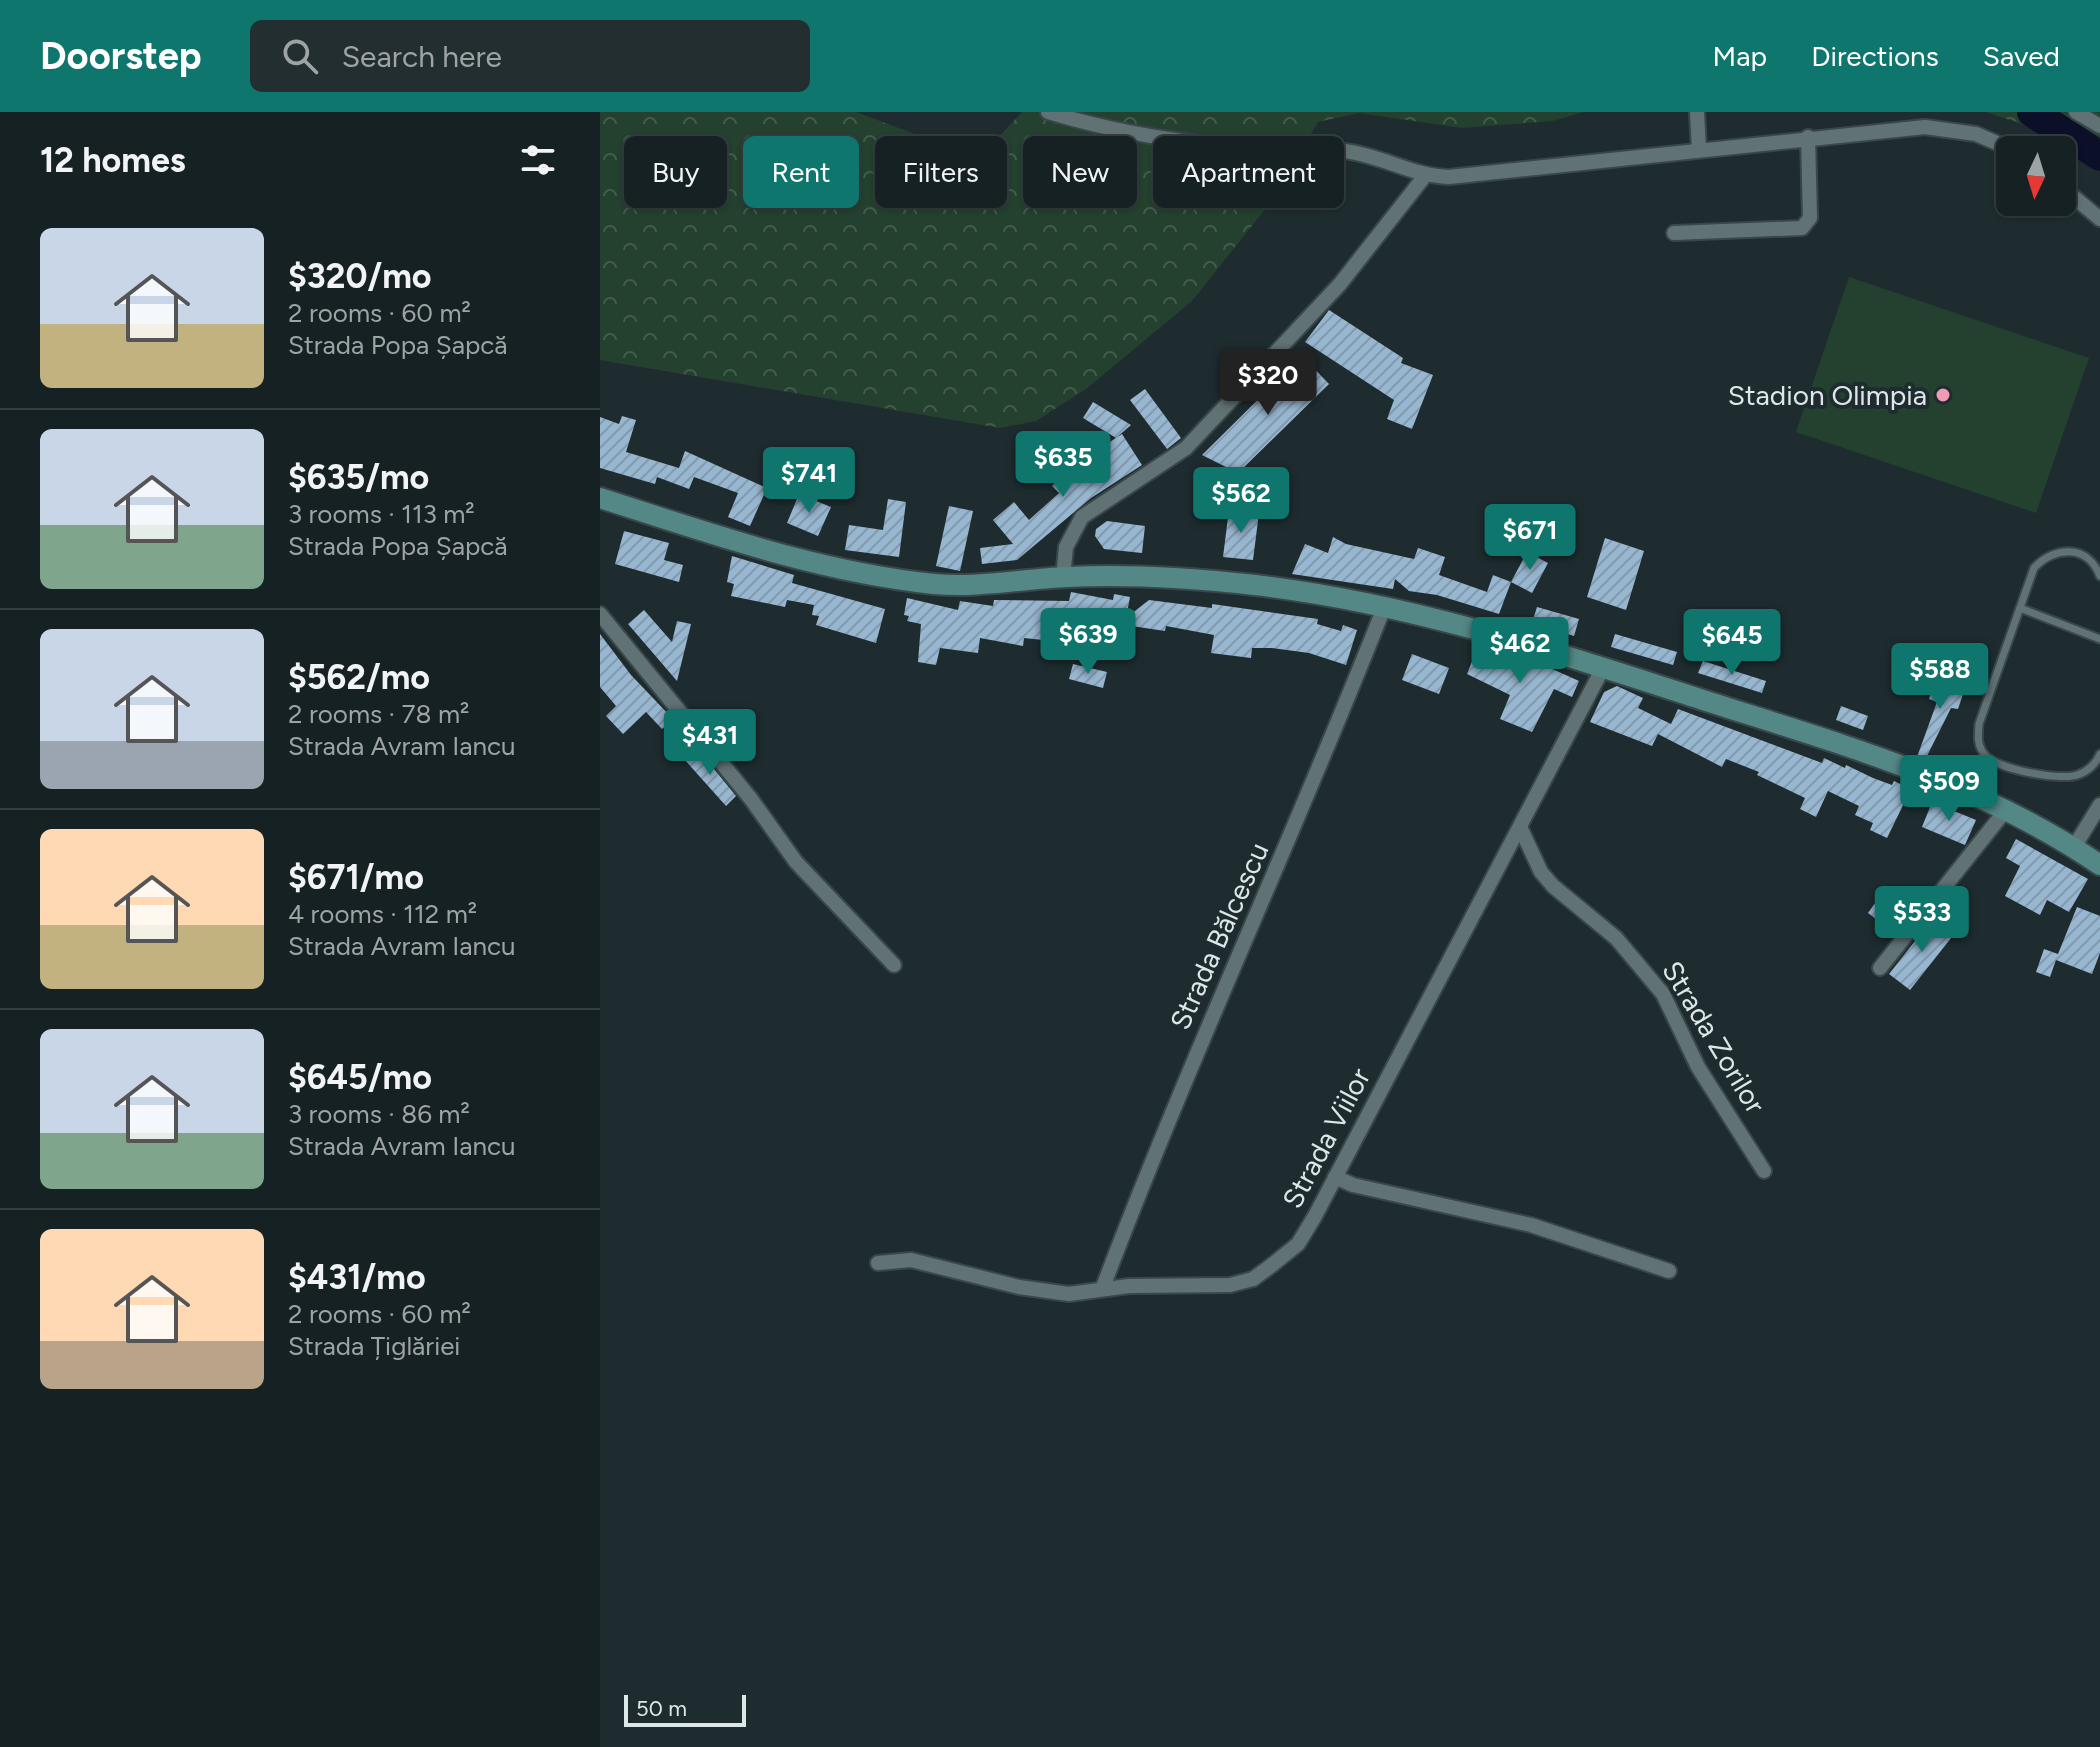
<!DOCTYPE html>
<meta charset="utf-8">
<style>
:root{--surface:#162124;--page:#232e31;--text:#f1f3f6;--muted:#9ea3a6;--line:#353e41;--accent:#0f766e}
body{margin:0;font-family:Figtree,sans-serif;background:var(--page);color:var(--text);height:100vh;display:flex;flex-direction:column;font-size:30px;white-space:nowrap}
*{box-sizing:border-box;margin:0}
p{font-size:26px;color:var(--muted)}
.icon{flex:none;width:44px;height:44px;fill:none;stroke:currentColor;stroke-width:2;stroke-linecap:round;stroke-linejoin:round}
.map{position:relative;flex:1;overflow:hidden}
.side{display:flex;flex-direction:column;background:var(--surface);width:600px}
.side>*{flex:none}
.guide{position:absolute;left:24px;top:24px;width:760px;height:72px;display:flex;gap:16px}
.needle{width:52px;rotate:184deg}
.controls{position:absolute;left:1396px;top:24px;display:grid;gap:16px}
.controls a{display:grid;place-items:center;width:80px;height:80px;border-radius:12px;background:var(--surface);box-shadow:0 2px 6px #0004,0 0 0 2px var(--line);font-size:40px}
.scale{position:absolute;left:24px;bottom:20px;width:122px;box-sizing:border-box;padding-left:8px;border:4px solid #dde6e8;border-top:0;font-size:22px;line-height:28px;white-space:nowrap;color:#dde6e8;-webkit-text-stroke:6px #1e2c30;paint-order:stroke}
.price{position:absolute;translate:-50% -68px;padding:0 18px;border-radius:8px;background:var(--accent);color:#fff;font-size:26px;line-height:52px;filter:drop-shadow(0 2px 4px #0008)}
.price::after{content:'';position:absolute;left:50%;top:48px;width:24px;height:18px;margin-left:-12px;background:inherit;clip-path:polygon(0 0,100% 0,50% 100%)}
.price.active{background:#222;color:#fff}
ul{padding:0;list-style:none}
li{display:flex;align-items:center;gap:24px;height:200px;padding:0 40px}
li+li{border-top:2px solid var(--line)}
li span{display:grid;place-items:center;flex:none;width:224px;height:160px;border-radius:12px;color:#555}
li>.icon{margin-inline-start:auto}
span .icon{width:96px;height:96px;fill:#fffc;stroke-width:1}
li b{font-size:34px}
h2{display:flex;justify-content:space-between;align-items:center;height:96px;padding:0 40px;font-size:34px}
.pill{padding:0 28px;border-radius:12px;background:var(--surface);box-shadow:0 2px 6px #0004,0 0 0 2px var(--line);font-size:28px;line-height:72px}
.pill.active{background:var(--accent);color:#fff}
header{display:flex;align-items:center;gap:48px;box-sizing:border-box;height:112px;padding:0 40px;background:var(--accent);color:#fff}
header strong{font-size:38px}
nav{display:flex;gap:44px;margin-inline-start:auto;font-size:28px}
.search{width:560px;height:72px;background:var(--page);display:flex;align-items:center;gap:20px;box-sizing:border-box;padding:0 28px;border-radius:12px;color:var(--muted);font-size:30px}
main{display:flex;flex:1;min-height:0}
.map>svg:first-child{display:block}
.forest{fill:url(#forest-crowns)}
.pitch{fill:#23412e}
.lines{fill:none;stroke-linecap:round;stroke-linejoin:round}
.river{stroke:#0b0f28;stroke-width:30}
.building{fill:url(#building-hatch)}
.lane-casing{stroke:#3a474a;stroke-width:11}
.street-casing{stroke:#3a474a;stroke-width:18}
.secondary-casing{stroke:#3a474a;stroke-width:24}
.lane{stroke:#617275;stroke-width:7}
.street{stroke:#617275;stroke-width:14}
.secondary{stroke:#538886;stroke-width:20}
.poi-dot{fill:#f19ab3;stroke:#1e2c30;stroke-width:3}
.labels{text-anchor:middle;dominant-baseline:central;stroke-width:8;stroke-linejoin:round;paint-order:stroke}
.poi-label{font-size:28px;fill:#dde6e8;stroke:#1e2c30;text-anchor:end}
.street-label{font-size:28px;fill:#dde6e8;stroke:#1e2c30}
</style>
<header>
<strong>Doorstep</strong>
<div class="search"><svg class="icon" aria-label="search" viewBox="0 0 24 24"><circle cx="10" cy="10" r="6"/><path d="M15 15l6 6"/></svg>Search here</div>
<nav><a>Map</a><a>Directions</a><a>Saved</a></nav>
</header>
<main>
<section class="side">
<h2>12 homes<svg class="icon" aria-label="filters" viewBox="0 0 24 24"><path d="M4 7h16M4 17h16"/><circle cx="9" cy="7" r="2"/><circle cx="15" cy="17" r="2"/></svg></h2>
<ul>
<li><span style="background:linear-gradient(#c9d6e8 60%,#c2b280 0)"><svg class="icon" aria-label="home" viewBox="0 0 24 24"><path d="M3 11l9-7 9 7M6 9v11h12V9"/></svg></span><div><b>$320/mo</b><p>2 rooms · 60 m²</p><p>Strada Popa Șapcă</p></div></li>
<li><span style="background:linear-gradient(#c9d6e8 60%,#7fa58c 0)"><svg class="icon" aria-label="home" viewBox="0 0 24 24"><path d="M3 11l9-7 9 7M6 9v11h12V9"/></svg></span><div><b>$635/mo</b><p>3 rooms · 113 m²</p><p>Strada Popa Șapcă</p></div></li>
<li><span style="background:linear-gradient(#c9d6e8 70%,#9aa5b1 0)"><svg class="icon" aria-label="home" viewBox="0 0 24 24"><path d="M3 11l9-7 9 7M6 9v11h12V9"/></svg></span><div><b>$562/mo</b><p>2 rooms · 78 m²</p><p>Strada Avram Iancu</p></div></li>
<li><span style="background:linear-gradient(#ffd9b3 60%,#c2b280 0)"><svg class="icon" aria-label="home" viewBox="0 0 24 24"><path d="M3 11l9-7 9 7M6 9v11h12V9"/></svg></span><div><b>$671/mo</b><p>4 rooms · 112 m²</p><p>Strada Avram Iancu</p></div></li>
<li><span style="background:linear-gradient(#c9d6e8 65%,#7fa58c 0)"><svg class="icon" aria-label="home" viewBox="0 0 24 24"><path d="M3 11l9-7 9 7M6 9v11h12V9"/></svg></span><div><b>$645/mo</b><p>3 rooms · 86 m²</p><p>Strada Avram Iancu</p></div></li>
<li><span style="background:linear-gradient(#ffd9b3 70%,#b9a48a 0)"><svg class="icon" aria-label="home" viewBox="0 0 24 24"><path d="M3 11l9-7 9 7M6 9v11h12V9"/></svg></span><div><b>$431/mo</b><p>2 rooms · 60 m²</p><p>Strada Țiglăriei</p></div></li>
</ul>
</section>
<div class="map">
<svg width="1500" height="1635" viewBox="0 0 1500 1635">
<defs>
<pattern id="forest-crowns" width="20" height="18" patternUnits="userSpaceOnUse" patternTransform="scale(2)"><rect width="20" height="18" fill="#23412e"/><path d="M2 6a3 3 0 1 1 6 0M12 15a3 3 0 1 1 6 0" fill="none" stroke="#425c4c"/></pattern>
<pattern id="building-hatch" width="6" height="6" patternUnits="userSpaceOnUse" patternTransform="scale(2)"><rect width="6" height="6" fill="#97b6d0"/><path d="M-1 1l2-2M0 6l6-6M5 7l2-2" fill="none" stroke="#829aae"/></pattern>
</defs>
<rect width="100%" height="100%" fill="#1e2c30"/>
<!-- forest -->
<g class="forest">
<path d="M0 0H256L379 46 422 0H984L952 9 862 16 759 1 718 10 666 96 592 189 486 277 436 309 400 316 0 248Z"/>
<path d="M1386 0H1500V49L1422 12Z"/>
</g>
<!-- pitch -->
<path class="pitch" d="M1249 165 1489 246 1436 401 1196 320Z"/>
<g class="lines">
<!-- river -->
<path class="river" d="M1432 0 1500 44"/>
</g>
<!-- building -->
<g class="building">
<path d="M729 198 803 246 801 251 833 263 812 317 787 307 794 288 705 230Z"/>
<path d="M702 244 729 272 638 361 602 343Z"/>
<path d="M545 277 581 326 567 337 530 288Z"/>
<path d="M493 290 531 313 516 326 483 306Z"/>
<path d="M22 304 36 308 26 340 79 356 85 339 167 376 150 414 128 405 138 381 94 365 89 377 57 365 55 372 0 356V305L19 312Z"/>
<path d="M522 322 542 353 491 386 417 448 382 452 380 436 413 432 393 408 414 390 429 408 459 381 452 374 457 369 449 361 460 351 466 358Z"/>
<path d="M199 382 231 395 218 424 187 411Z"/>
<path d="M288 387 306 390 299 445 245 438 249 413 283 418Z"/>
<path d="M349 394 373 399 360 459 336 454Z"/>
<path d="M629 397 659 401 653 448 623 445Z"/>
<path d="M507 409 545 414 542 441 504 437 495 424 496 417Z"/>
<path d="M24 419 69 431 64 448 83 453 79 470 15 452Z"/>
<path d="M733 425 746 432 814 447 818 436 845 445 839 463 887 480 893 463 911 470 899 502 837 483 809 479 795 467 793 477 692 462 705 432 728 441Z"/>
<path d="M1005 426 1044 439 1026 498 987 485Z"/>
<path d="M927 440 948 451 932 481 911 470Z"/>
<path d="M132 444 194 463 192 471 285 497 276 531 216 513 219 504 212 503 214 493 187 488 185 495 131 484 134 472 127 470Z"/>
<path d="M471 480 513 488 514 482 530 485 526 506 549 488 612 496V492L718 507 717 512 741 519 743 513 757 518 746 553 709 541 672 536H652L651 546 611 541 614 523 566 514 565 519 525 513 522 527 483 520 480 536 461 533 462 530 424 526 423 534 380 526 378 541 340 536 336 553 318 550 321 512 307 509 309 504 304 503 307 486 358 498 360 489 393 494 394 488 469 489Z"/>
<path d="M937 495 979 507 974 524 932 511Z"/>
<path d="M44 498 72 530 77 509 91 512 77 569 28 512Z"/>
<path d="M0 522 31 563 73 607 62 617 46 600 23 622 6 604 16 594 0 575Z"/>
<path d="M1015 522 1077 540 1073 553 1011 535Z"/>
<path d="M879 532 924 552 930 547 979 569 972 585 954 577 932 620 900 607 910 583 867 562Z"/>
<path d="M812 542 849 556 839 582 802 568Z"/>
<path d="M1103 549 1166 569 1162 581 1098 561Z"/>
<path d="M473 552 507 560 503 576 469 567Z"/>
<path d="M1336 565 1365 576 1358 597 1351 596 1325 648 1317 645 1337 590 1329 587Z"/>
<path d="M1017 574 1043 586 1038 596 1071 612 1078 597 1222 651 1224 646 1245 656 1246 653 1273 666 1292 673 1294 669 1311 677 1287 726 1270 718 1273 711 1255 703 1259 694 1228 679 1216 705 1200 697 1205 686 1157 663 1159 660 1126 647 1122 655 1058 622 1052 634 990 610 1004 580Z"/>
<path d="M1241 594 1268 604 1263 618 1236 608Z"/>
<path d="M97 636 136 684 126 694 84 647Z"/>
<path d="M1332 690 1376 708 1365 733 1322 715Z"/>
<path d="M1416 727 1488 767 1469 800 1447 788 1440 803 1405 784 1420 754 1406 746Z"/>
<path d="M1283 780 1312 800 1295 821 1268 801Z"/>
<path d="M1477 795 1500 804V841L1492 862 1456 848 1450 865 1436 860 1444 837 1458 842Z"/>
<path d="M1334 805 1355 821 1310 878 1289 862Z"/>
</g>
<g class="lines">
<defs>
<g id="lane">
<path d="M1500 464C1488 432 1454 434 1434 456L1379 612C1378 624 1377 634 1385 643 1396 657 1460 669 1477 663 1487 660 1496 652 1500 642"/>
<path d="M1420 496 1500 527"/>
</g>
<g id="street">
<path d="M448 0C514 20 590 33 659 36 687 38 716 36 744 39 781 43 812 64 849 65L1325 15 1376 22 1413 38"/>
<path d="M1097 0 1099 38"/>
<path d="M1476 0 1500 14"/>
<path d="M1462 75 1500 107"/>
<path d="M1074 121 1202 116 1210 106 1208 25"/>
<path d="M463 465 466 435 482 405 586 336 740 172 824 65"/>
<path d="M0 502 151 687 196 750 294 853"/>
<path d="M920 715 941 760 953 774 1016 826 1063 882 1098 955 1164 1059"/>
<path d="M1474 735 1500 693"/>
<path d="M1280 856 1405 699"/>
<path d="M735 1065 753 1073 931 1113 1069 1159"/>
<path d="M278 1151 311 1148 419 1175 469 1182 529 1174 630 1173 653 1167 672 1153 698 1132 715 1104 1003 556"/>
<path d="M503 1175C590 945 695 722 785 493"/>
</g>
<path id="secondary" d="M0 386C109 421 219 460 334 472 378 476 423 467 467 465 530 462 592 466 655 473 810 491 956 540 1103 588 1240 632 1381 671 1500 753"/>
</defs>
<!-- lane casing -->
<use href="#lane" class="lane-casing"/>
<!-- street casing -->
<use href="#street" class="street-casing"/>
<!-- secondary casing -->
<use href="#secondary" class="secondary-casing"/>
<!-- lane -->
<use href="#lane" class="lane"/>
<!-- street -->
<use href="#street" class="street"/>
<!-- secondary -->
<use href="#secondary" class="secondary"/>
</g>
<!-- markers -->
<circle class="poi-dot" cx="1343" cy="283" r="8"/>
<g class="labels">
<!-- poi labels -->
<g class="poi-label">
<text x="1327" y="283">Stadion Olimpia</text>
</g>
<!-- street labels -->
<g class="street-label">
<text transform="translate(619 824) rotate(-66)">Strada Bălcescu</text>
<text transform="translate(1114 925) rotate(59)">Strada Zorilor</text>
<text transform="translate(726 1026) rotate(-62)">Strada Viilor</text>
</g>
</g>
</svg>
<div class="controls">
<a><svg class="needle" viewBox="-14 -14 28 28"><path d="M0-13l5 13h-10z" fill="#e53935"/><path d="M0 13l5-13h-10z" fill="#9ea3a6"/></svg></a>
</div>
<div class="scale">50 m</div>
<b class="price active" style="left:668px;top:305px">$320</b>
<b class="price" style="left:463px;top:387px">$635</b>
<b class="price" style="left:209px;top:403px">$741</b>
<b class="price" style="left:641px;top:423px">$562</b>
<b class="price" style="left:930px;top:460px">$671</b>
<b class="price" style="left:488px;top:564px">$639</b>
<b class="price" style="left:1132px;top:565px">$645</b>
<b class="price" style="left:920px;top:573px">$462</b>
<b class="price" style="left:1340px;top:599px">$588</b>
<b class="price" style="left:110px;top:665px">$431</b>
<b class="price" style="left:1349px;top:711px">$509</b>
<b class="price" style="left:1322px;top:842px">$533</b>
<div class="guide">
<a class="pill">Buy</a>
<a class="pill active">Rent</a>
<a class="pill">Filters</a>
<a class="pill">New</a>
<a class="pill">Apartment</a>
</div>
</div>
</main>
